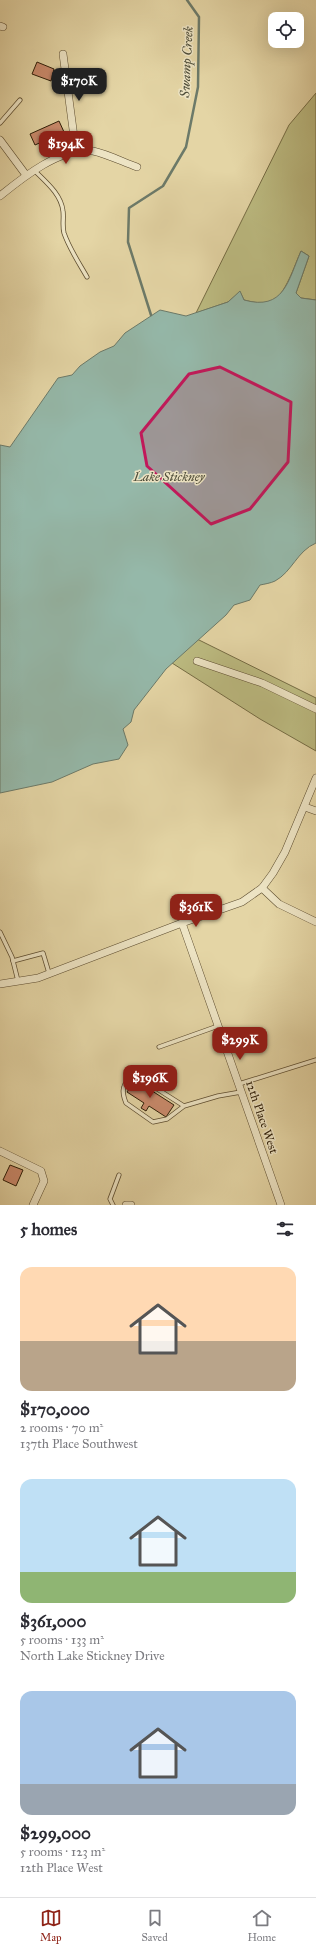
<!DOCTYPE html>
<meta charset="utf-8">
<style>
:root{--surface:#fff;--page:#f7f7f7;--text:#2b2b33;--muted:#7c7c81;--line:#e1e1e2;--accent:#8f2418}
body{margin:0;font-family:"IM FELL Great Primer",serif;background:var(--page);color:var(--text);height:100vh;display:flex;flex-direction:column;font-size:15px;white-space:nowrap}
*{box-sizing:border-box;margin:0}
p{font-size:13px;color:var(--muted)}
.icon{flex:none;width:22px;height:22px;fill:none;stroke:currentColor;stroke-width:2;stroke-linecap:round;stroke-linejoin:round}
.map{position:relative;height:1205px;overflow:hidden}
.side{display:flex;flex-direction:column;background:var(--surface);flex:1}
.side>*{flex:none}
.fabs{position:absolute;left:268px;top:12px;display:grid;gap:8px}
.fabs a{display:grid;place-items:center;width:36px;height:36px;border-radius:8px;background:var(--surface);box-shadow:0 4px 16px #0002;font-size:20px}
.price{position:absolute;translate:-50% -34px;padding:0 9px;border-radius:8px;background:var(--accent);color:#fff;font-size:13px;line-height:26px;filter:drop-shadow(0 1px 2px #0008)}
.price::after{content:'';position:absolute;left:50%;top:24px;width:12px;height:9px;margin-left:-6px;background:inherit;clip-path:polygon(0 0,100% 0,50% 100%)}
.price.current{background:#222;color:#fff}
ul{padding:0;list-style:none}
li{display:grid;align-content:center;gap:8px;height:212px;padding:0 20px}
li span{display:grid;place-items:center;height:124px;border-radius:12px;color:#555}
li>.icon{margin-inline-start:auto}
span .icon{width:72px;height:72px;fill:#fffc;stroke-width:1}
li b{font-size:17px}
h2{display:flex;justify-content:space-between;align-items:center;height:48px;padding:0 20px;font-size:17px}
.menu{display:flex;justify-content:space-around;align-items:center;height:56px;border-top:1px solid var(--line);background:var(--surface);font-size:11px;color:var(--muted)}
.menu a{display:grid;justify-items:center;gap:2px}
.menu .current{color:var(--accent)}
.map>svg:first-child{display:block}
.green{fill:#bcbb81;stroke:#756c44}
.water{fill:#95b8a9;stroke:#6c7a69}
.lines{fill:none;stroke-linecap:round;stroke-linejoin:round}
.stream{stroke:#6c7a69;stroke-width:2.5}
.building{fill:#cb8b6d;stroke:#2e1e08}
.lane-casing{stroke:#5c4c2f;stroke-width:5}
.street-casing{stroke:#5c4c2f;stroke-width:8}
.lane{stroke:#ede4c4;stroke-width:3.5}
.street{stroke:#ede4c4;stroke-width:7}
.marked{fill:#c2185b;fill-opacity:0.2;stroke:#c2185b;stroke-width:3;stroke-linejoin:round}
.labels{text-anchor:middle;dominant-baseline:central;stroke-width:3;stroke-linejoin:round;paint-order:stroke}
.street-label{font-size:12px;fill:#2e1e08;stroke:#ede4c4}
.water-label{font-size:13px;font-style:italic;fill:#4d4c38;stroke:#ede4c4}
</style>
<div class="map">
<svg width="316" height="1205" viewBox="0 0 316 1205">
<rect width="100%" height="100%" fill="#e4d5a5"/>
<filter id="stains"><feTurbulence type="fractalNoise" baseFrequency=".005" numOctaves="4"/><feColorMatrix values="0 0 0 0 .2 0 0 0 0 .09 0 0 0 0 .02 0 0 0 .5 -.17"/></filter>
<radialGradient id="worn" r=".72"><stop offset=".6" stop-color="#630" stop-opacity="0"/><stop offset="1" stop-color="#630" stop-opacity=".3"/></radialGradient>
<!-- green -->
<g class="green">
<path d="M316 93V300L301 298 296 293 309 256 301 251C295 264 285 296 272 301 263 305 252 302 244 300L240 292 228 302 196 313 289 125Z"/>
<path d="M197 639 316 698V751L260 719 172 663Z"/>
</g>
<!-- water -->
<path class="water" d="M301 251 309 256 296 293 301 298 316 300V543C297 551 292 572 275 581 271 583 265 584 260 585L250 600 234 605 226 615 166 669 134 710 131 722 123 729 128 745 119 759 93 764 52 782 0 793V445L10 447 58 378 72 375 80 366 100 352 114 346 125 333 160 310 186 316 228 302 240 291 244 300C284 311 288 281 301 251Z"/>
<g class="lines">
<!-- stream -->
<path class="stream" d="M151 315 128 242 129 208 163 186 186 147 198 87 199 17 187 0"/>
</g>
<!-- building -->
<g class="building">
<path d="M37 62 54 69 51 81 32 74Z"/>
<path d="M59 121 64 132 35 145 30 134Z"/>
<path d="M135 1080 174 1105 166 1117 149 1106 146 1111 141 1108 144 1103 127 1092Z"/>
<path d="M10 1165 23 1170 16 1186 3 1180Z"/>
</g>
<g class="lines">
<defs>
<g id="lane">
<path d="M0 123 20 100"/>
<path d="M35 171C46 182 61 194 63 211 64 218 62 226 64 233 69 248 79 263 87 277"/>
<path d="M0 932 12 957 18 981"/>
<path d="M13 961 43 953 49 973"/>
<path d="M159 1047 218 1026"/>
<path d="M239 1084 316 1060"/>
<path d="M184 1106 167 1119 153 1122 126 1103C121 1091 122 1083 134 1076L140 1078 184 1106 218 1096 241 1092"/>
<path d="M113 1205 110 1199 119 1175"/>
</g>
<g id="street">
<path d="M0 26 3 27"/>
<path d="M63 54 76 152"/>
<path d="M0 140 26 175"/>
<path d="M0 196C22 178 62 146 93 151 107 154 123 162 137 167"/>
<path d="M197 661 262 683 316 709"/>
<path d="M305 807 316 811"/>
<path d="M262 888 279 904 316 922"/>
<path d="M182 923 281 1205"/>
<path d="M0 984 38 978 182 923 242 902 262 888 273 873 285 852 316 778"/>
<path d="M0 1151 41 1171 44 1181 33 1205"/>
<path d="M126 1205H131"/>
</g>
</defs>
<!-- lane casing -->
<use href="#lane" class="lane-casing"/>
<!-- street casing -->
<use href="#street" class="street-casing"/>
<!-- lane -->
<use href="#lane" class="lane"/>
<!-- street -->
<use href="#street" class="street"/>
</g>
<!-- marked area -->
<path class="marked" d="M220 367 291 402 288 462 250 509 211 524 147 466 141 433 189 374Z"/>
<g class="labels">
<!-- street labels -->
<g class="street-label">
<text transform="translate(262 1117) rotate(71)">12th Place West</text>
</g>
<!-- water labels -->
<g class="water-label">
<text transform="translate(187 62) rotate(-87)">Swamp Creek</text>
<text x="169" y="477">Lake Stickney</text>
</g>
</g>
<rect width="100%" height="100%" filter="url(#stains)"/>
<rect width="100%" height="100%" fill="url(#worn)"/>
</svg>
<div class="fabs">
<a><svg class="icon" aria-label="locate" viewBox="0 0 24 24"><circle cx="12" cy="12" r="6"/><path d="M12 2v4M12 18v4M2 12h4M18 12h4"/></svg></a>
</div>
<b class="price current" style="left:79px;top:102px">$170K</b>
<b class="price" style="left:66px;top:165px">$194K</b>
<b class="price" style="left:196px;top:928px">$361K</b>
<b class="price" style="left:240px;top:1061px">$299K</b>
<b class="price" style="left:150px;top:1099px">$196K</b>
</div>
<section class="side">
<h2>5 homes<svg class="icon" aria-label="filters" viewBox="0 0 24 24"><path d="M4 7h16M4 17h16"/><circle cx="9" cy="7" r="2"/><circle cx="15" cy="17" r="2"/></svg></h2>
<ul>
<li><span style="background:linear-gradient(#ffd9b3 60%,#b9a48a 0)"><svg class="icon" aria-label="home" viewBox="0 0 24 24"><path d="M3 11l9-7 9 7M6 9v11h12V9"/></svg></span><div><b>$170,000</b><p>2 rooms · 70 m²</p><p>137th Place Southwest</p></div></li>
<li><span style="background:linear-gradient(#bfe0f5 75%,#8fb573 0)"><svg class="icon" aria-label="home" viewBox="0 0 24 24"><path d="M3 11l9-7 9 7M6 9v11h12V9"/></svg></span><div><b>$361,000</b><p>5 rooms · 133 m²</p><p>North Lake Stickney Drive</p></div></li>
<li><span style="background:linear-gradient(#a9c7e8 75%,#9aa5b1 0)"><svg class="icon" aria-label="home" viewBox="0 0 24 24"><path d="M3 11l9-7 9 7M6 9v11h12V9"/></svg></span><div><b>$299,000</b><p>5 rooms · 123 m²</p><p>12th Place West</p></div></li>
</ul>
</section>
<nav class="menu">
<a class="current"><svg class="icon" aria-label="map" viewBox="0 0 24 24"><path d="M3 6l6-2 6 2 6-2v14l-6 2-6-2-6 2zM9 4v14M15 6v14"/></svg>Map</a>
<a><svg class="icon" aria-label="saved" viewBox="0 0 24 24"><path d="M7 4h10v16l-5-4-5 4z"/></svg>Saved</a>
<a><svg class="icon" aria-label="home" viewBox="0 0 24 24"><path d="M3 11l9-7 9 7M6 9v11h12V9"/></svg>Home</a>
</nav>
